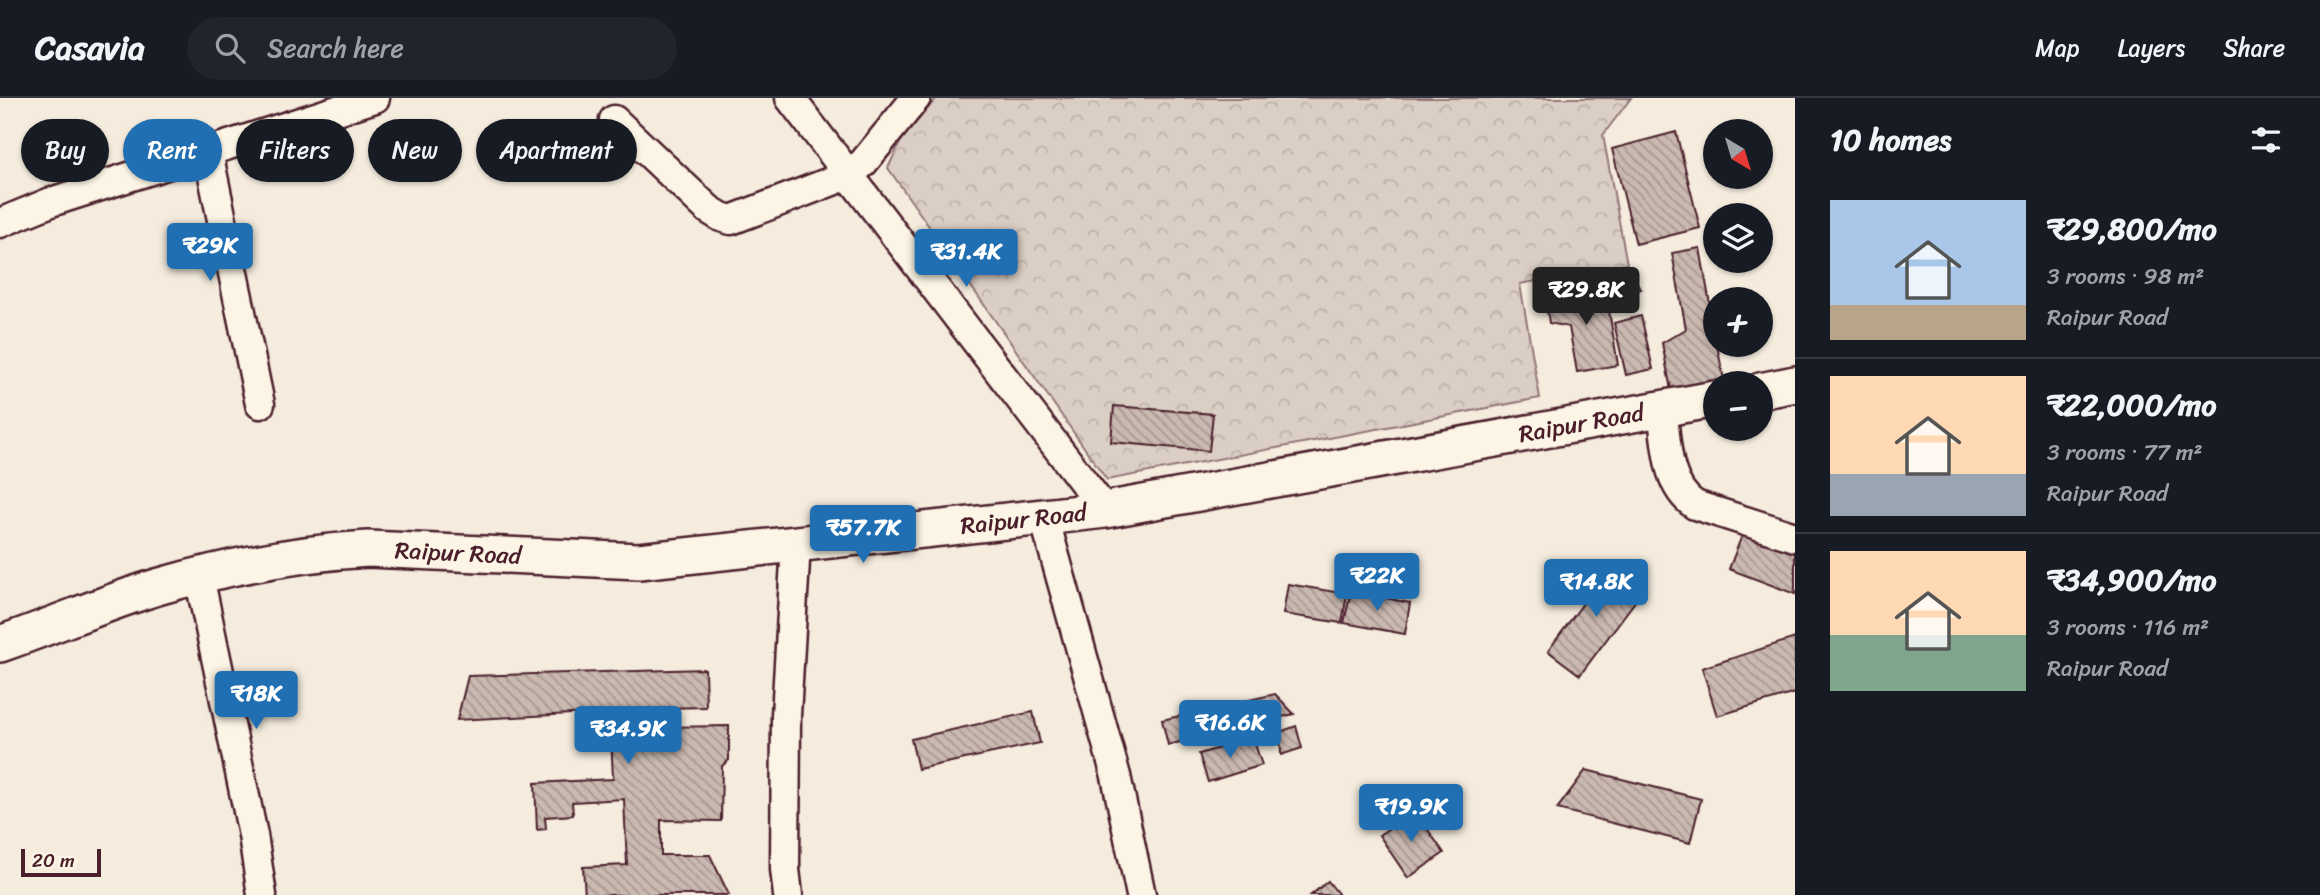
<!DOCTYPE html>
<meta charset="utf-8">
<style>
:root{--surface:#171b24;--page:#20242c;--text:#f1f3f6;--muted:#9ea1a6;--line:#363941;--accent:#1f6fb2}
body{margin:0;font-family:Sriracha,sans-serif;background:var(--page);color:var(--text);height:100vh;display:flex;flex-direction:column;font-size:26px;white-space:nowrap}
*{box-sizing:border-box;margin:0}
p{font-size:23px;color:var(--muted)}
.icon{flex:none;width:38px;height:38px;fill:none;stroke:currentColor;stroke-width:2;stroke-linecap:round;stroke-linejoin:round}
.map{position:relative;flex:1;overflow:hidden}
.drawer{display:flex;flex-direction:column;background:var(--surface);width:525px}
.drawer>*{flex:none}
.banner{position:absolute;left:21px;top:21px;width:665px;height:63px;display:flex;gap:14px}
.needle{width:46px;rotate:142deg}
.controls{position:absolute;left:1703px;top:21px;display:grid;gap:14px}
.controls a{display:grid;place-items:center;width:70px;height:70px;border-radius:50%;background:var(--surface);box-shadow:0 2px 5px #0004;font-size:35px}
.scale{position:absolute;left:21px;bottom:18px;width:80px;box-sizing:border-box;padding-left:7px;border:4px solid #4a1f2b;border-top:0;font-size:19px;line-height:24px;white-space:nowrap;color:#4a1f2b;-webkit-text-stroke:5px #fcf5e5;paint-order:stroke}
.price{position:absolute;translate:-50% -60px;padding:0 16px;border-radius:7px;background:var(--accent);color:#fff;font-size:23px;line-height:46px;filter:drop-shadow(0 2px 4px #0008)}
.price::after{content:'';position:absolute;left:50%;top:42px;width:21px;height:16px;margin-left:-10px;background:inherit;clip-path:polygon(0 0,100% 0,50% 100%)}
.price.selected{background:#222;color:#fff}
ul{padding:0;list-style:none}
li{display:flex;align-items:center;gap:21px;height:175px;padding:0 35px}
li+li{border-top:2px solid var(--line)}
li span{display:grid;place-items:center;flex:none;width:196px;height:140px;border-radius:0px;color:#555}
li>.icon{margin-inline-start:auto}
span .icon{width:84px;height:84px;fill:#fffc;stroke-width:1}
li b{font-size:30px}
h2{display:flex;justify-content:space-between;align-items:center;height:84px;padding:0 35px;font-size:30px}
.pill{padding:0 24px;border-radius:32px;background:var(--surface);box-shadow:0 2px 5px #0004;font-size:24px;line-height:63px}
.pill.selected{background:var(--accent);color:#fff}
header{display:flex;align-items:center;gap:42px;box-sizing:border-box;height:98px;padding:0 35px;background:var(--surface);border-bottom:2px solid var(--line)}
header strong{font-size:33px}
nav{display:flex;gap:38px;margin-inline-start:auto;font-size:24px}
.search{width:490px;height:63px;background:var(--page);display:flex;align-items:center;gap:18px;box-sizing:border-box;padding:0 24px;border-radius:38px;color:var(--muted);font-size:26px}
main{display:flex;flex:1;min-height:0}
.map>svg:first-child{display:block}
.park{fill:url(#park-crowns);stroke:#927678;stroke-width:2}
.building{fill:url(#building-back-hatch);stroke:#4a1f2b;stroke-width:2}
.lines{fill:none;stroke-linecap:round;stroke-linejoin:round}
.minor-casing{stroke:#4a1f2b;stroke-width:33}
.major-casing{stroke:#4a1f2b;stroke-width:40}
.minor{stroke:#fcf5e5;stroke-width:28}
.major{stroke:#fcf5e5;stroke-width:35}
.labels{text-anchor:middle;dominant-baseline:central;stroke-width:6;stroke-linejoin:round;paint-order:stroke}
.street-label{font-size:24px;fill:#4a1f2b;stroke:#fcf5e5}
</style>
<header>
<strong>Casavia</strong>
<div class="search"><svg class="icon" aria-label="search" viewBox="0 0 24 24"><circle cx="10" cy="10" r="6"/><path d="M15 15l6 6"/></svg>Search here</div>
<nav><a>Map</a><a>Layers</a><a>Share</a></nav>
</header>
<main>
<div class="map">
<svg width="1795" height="797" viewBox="0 0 1795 797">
<defs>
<pattern id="park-crowns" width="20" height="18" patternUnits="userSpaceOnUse" patternTransform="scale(1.75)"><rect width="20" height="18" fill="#dbcec4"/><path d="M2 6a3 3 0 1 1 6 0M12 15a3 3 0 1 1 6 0" fill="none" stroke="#bdb0a9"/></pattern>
<pattern id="building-back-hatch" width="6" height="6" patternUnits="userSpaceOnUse" patternTransform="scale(1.75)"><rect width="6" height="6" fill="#cab9b1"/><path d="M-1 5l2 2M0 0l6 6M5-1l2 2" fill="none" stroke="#a69690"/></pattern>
</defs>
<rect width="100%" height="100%" fill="#f5ecde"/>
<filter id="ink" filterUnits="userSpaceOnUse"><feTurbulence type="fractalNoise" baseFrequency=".0143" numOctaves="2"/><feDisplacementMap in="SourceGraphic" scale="14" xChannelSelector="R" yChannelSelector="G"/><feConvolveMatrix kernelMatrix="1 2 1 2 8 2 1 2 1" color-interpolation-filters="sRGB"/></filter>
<g filter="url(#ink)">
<!-- park -->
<path class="park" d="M937 0H1631L1603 37 1627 166 1520 186 1540 300 1107 382 888 70 903 38Z"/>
<!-- building -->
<g class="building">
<path d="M1676 34 1700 130 1636 146 1612 51Z"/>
<path d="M1700 150 1715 234V247H1717L1724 282 1671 292 1662 245 1686 231 1672 155Z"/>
<path d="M1631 176 1641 191 1623 195 1620 179Z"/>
<path d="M1605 189 1618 267 1577 274 1569 229 1549 225 1545 199Z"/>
<path d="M1641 218 1653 271 1626 277 1614 225Z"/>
<path d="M1114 308 1213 316 1209 353 1111 344Z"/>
<path d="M1746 427 1795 445V496L1729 471Z"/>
<path d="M1612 466 1645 490 1580 577 1548 553Z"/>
<path d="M1288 486 1347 496 1342 525 1283 516Z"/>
<path d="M1351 493 1410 505 1405 536 1344 525Z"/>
<path d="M1795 540V595L1717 618 1702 570Z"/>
<path d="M705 571 706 609 664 610 657 629 729 628V662L722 668 721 723 661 722V757H710L729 797H585L583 769 627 767 624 701 572 704 573 717 545 719 546 731 537 732 535 685 613 681 610 614 457 622 468 578Z"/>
<path d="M1275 596 1294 616 1168 647 1162 622Z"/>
<path d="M1033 614 1040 645 918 671 911 641Z"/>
<path d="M1296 628 1302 650 1281 657 1280 634Z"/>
<path d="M1253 640 1262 667 1208 684 1199 656Z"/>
<path d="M1586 672 1701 701 1690 745 1557 711Z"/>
<path d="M1415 713 1444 755 1408 780 1379 737Z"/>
<path d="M1328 783 1339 797H1311Z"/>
</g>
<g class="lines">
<defs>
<g id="minor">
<path d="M790 0 1105 412"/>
<path d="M614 22 708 111 721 119 731 122 848 77 863 65 916 0"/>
<path d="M208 54 260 306"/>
<path d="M0 125 51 104 375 0"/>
<path d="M1662 311C1667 344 1665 387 1695 407L1795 439"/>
<path d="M1044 419 1116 678 1141 797"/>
<path d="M199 478 253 737 262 797"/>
<path d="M788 797 785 771 786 617 796 446"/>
</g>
<g id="major">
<path d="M1760 293 1795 286"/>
<path id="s1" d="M0 546C53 528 104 505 157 489 225 469 298 455 368 451L639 463 1044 419 1105 412 1715 301"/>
</g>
</defs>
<!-- minor casing -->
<use href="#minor" class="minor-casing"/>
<!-- major casing -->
<use href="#major" class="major-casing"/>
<!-- minor -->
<use href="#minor" class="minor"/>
<!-- major -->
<use href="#major" class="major"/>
</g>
</g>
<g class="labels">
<!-- street labels -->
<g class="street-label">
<text stroke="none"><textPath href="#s1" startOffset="1606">Raipur Road</textPath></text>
<text stroke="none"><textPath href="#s1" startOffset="1040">Raipur Road</textPath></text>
<text stroke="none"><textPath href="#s1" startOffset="472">Raipur Road</textPath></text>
</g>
</g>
</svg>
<div class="controls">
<a><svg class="needle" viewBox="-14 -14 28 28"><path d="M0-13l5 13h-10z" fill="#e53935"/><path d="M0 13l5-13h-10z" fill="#9ea1a6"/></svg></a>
<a><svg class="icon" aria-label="layers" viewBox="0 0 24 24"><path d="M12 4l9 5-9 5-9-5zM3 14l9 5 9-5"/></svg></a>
<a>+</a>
<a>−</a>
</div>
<div class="scale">20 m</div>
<b class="price" style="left:210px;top:185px">₹29K</b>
<b class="price" style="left:966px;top:191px">₹31.4K</b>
<b class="price selected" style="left:1586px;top:229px">₹29.8K</b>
<b class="price" style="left:863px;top:467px">₹57.7K</b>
<b class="price" style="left:1377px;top:515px">₹22K</b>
<b class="price" style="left:1596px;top:521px">₹14.8K</b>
<b class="price" style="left:256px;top:633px">₹18K</b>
<b class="price" style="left:1230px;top:662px">₹16.6K</b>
<b class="price" style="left:628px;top:668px">₹34.9K</b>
<b class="price" style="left:1411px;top:746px">₹19.9K</b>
<div class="banner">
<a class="pill">Buy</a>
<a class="pill selected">Rent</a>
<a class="pill">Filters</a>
<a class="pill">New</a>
<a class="pill">Apartment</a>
</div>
</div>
<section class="drawer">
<h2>10 homes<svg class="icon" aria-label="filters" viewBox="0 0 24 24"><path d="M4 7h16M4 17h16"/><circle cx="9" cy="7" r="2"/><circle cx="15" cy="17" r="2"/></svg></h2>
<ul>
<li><span style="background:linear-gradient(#a9c7e8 75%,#b9a48a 0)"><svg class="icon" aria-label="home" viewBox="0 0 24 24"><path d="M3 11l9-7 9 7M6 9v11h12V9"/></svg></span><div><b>₹29,800/mo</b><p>3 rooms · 98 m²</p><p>Raipur Road</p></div></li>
<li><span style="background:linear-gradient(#ffd9b3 70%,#9aa5b1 0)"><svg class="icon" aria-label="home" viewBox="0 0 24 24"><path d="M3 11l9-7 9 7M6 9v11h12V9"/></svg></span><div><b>₹22,000/mo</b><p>3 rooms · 77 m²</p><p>Raipur Road</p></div></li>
<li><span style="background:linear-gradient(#ffd9b3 60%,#7fa58c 0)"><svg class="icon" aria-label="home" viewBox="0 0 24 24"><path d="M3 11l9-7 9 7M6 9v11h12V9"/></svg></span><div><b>₹34,900/mo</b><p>3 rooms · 116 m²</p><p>Raipur Road</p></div></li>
</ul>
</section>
</main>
